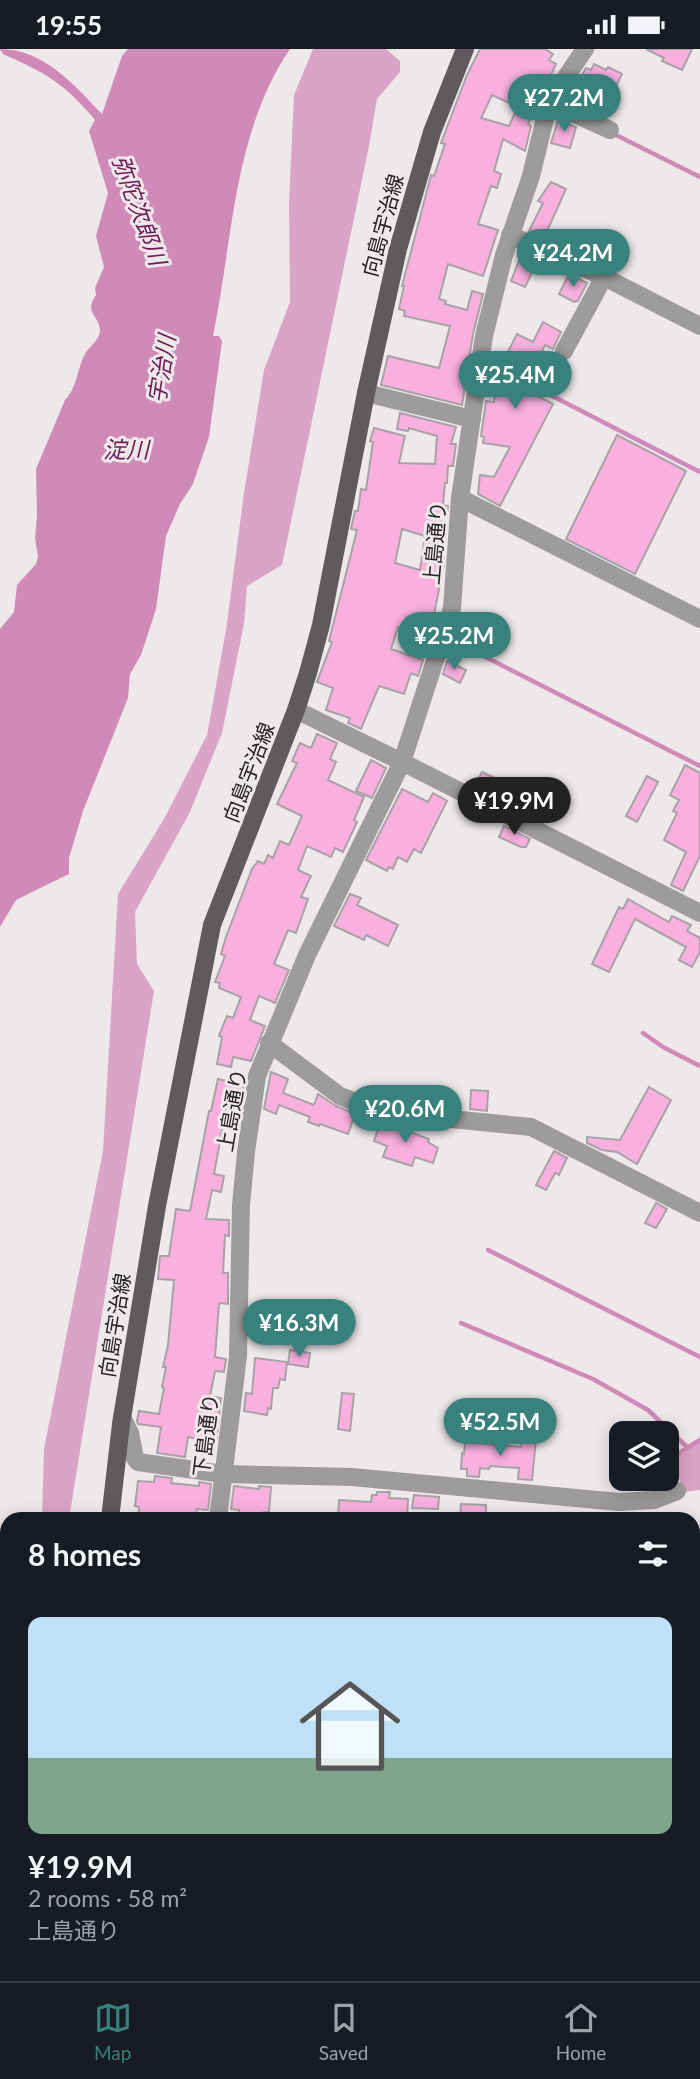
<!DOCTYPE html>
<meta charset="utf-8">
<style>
:root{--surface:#171b24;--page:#242831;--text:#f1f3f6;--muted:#9ea1a6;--line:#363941;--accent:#39817d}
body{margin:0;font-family:Lato,"Noto Sans JP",sans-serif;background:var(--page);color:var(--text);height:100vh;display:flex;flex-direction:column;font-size:26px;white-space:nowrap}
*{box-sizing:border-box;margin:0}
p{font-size:23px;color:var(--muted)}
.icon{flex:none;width:38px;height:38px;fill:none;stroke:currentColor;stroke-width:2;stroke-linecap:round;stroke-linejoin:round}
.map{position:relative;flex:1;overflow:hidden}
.drawer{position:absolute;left:0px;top:1463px;width:700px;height:469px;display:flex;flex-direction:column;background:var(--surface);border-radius:21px 21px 0 0;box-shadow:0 4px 18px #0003}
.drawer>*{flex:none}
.fabs{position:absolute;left:609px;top:1372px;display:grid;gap:14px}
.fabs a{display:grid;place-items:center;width:70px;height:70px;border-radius:14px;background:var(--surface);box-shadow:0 4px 18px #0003;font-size:35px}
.price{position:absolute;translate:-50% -60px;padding:0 16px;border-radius:24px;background:var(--accent);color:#fff;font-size:23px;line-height:46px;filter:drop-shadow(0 2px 4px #0008)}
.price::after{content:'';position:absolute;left:50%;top:42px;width:21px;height:16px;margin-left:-10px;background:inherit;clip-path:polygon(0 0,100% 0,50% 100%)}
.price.selected{background:#222;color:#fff}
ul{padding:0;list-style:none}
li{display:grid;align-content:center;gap:14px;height:371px;padding:0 28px}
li+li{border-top:2px solid var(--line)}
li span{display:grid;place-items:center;height:217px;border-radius:14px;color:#555}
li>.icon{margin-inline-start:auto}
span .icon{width:126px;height:126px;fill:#fffc;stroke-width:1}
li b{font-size:30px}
h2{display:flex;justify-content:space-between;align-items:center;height:84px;padding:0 28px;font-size:30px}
.status{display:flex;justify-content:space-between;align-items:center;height:49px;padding:0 35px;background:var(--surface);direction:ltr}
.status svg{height:19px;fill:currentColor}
.tabs{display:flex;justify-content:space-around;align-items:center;height:98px;border-top:2px solid var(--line);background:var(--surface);font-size:19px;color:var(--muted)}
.tabs a{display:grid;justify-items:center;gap:4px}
.tabs .selected{color:var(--accent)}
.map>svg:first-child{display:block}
.green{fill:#daa4c6}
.water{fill:#cf8ab7}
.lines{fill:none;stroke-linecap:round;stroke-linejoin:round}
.stream{stroke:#cf8ab7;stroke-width:4.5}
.building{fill:#f9b0df;stroke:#a7a2a5;stroke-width:2;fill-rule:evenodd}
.minor{stroke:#9d9b9c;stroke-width:18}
.major{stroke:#5e5a5d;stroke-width:18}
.labels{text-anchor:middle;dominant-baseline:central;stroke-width:6;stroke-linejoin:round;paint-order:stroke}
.street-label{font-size:21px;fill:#252324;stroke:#eee8eb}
.water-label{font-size:23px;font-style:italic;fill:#6d1b57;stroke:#eee8eb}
</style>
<div class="status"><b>19:55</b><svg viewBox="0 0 49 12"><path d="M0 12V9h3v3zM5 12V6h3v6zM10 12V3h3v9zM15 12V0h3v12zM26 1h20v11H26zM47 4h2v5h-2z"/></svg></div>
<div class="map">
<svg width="700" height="1932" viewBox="0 0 700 1932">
<rect width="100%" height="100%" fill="#eee8eb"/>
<!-- green -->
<g class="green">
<path d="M313 0H386L400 12V23L377 50 369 97 282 516 247 537 244 575 222 684 190 763 135 863 137 915 154 942 69 1470H42L44 1400 103 1102 118 845 164 770 207 686 226 581 244 444 264 321 290 253 289 154 294 46Z"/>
<path d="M700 1392V1441L683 1443 673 1410Z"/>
<path d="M7 1633V1809L0 1817V1666Z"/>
</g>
<!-- water -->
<path class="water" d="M0 0C44 0 74 36 102 65L122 7 128 0H290C233 84 233 191 213 287H219L222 292 209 388 193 435 180 455 166 487 156 560 141 606 130 625 128 649 83 762 69 809V825L16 851 0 878V580L14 563 17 536 36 515 38 508 35 489 37 467 36 420 65 351C77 339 77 320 85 305 90 296 99 292 100 282 100 266 83 265 96 246L95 239 104 218 96 187 108 144 89 82 95 71C64 34 46 24 3 5Z"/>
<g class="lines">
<!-- stream -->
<g class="stream">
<path d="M614 85 700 128"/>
<path d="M489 315 504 322"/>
<path d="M531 336 700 423"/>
<path d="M448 589 700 717"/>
<path d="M643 984 663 998 700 1017"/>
<path d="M488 1201 700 1308"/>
<path d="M461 1274 593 1330 648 1361 687 1398"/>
<path d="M674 1407 700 1391"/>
</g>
</g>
<!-- building -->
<g class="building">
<path d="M480 0H545L553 5 549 11 556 15 528 75 531 77 525 102 503 90 494 122 501 125 497 139 491 137 478 175 498 181 483 227 448 215 439 250 446 252 445 255 467 261 472 242 483 245 473 285 462 356 381 336 388 307 439 319 450 277 404 267 405 262 399 260 404 237H402L431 126 434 127 445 95 441 94 467 26ZM492 46 518 58 509 77 481 69Z"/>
<path d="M646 0H692L682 21 662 12 664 9Z"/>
<path d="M594 15 606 21 608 18 622 25 602 65 569 50 586 19 591 21Z"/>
<path d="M558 71 576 78 570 99 551 94Z"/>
<path d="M551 133 566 140 544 189 529 182 543 154 538 152Z"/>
<path d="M522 204 538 211 525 238 511 232Z"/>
<path d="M569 225 587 234 578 252 574 253 559 245Z"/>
<path d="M543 273 561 283 553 300 545 296 533 321 541 325 531 344 553 355 500 457 478 445 480 426 494 428 510 398 483 394 484 388 481 387 486 352 494 353 497 331 494 330 517 285 533 293Z"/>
<path d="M400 364 456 378 451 395H456L453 417H448L447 434H445L443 456 448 457 447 468H442L436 492 444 493 442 508 444 509V515L432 576 424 574 421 584 398 578 391 600 423 611 418 627 411 624 404 645 379 637 361 680 348 674 350 669 326 661 333 639 317 633 332 593 329 592 357 481 351 480 355 462H358L361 440 366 441 373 393 370 392 374 379 405 387 399 414 435 415 437 387 409 379 408 382 397 380ZM402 480 425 487 420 521 395 514Z"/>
<path d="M617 386 686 422 635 525 566 490Z"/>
<path d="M447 612 466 621 460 634 443 625Z"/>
<path d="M317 685 337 694 330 710 336 713 328 731 364 748 354 771 357 773 343 803 335 799 331 808 307 797 298 821 311 827 301 848 308 850 296 884 288 881 274 915 289 921 275 954 259 947 250 971 265 977 251 1012 233 1008 231 1018 217 1015 222 988 219 987 227 967 233 969 241 948 219 939 220 934 215 933 225 907 221 905 226 888 252 820 258 812 264 815 268 806 273 809 280 792 289 796 302 767 277 755 297 714 292 712 300 694 311 699Z"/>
<path d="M371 711 386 719 372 749 356 742Z"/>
<path d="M685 716 700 724V807L683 842 671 836 686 803 664 791 677 764 673 762 679 751 670 746Z"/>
<path d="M482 723 503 733 497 746 475 736Z"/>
<path d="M647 727 658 733 637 773 626 767Z"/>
<path d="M402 740 428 753 433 744 447 752 421 804 414 800 407 813 398 808 393 820 389 818 387 822 366 811Z"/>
<path d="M504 777 530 790 526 798H521L499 788Z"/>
<path d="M350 845 361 849 357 856 398 876 388 897 366 886 364 891 334 877Z"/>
<path d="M628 850 669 873 672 867 691 876 687 882 700 889V903L692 918 679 911 686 898 635 870 609 923 592 915 619 858 623 860Z"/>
<path d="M271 1023 288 1030 283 1044 314 1056 318 1045 336 1057 355 1065 348 1085 320 1075 319 1077 308 1073 310 1068 279 1056 276 1065 264 1060Z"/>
<path d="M218 1030 244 1036 238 1061 226 1059 214 1125 224 1127 221 1143 212 1141 206 1170 229 1171V1187L225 1186 223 1224H228V1255L219 1254 215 1308 226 1310 224 1323 215 1322 210 1347 221 1349 216 1394 188 1388 185 1408 157 1404 161 1378 138 1375 137 1372 139 1362 159 1365 164 1339 162 1338 166 1318H163L168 1296 174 1231 158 1230 160 1207H169L176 1160 190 1162 209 1062H211Z"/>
<path d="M649 1038 671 1051 637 1115 617 1103 602 1101 587 1094V1088L620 1091Z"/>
<path d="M471 1041 488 1042 487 1062 470 1060Z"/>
<path d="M380 1074 392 1076 429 1090 428 1093 438 1099 433 1114 415 1108 412 1117 383 1108 387 1097 374 1092Z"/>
<path d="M554 1102 567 1109 559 1126 555 1124 546 1141 536 1136Z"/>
<path d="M656 1154 667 1160 656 1179 645 1174Z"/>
<path d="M290 1301 310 1304 308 1318 288 1315Z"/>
<path d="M255 1309 287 1313 285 1331 280 1330 278 1339H273L271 1360 268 1359 267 1366 244 1362 246 1344 252 1345Z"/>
<path d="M342 1344 354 1345 350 1382 338 1380Z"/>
<path d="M522 1390 536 1391 532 1431 518 1430 519 1419 490 1417 489 1420 480 1419 479 1428 467 1427V1420H461L462 1404 464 1405 465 1393 521 1398Z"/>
<path d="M155 1427 172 1429 171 1434 199 1437V1433L211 1435 208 1461 197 1460 195 1470 138 1469 139 1458 135 1457 138 1432 154 1433Z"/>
<path d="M234 1437 259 1440V1437L271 1438 269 1463H264V1470H238L239 1461 231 1460Z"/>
<path d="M377 1443H390L389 1449 408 1450 407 1470H338L339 1451 371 1453 372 1446H377Z"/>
<path d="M414 1446 439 1448 438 1460 412 1459Z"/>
<path d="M461 1455 486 1456V1470H460Z"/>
</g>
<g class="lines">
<!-- minor -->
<g class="minor">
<path d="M549 53 610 81"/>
<path d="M510 186 604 228 700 277"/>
<path d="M564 302 604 228"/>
<path d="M366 344 472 370"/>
<path d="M460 449 700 570"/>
<path d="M296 661 402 713 700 864"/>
<path d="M269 994 340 1047 381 1063 531 1078 700 1164"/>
<path d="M122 1368 130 1384 135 1409 138 1413 223 1425 352 1428 619 1453 654 1451 677 1442"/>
<path d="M218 1470 238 1307 241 1156 246 1103 257 1027 307 906 402 713 452 559 460 449 484 287 504 206 531 127 549 53 585 0"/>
<path d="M693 1692 700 1693"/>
<path d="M693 1847 700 1848"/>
<path d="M104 1932 106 1925"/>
</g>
<!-- major -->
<g class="major">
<path d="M110 1470 121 1375 157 1157 212 876 296 661 308 624 321 576 366 344 398 200 432 83 465 0"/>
<path d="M19 1932 22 1925"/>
</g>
</g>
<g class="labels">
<!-- street labels -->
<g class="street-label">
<text transform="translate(382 176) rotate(-75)">向島宇治線</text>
<text transform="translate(434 494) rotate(-85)">上島通り</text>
<text transform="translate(248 723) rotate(-69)">向島宇治線</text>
<text transform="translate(231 1061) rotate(-80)">上島通り</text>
<text transform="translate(114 1276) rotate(-81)">向島宇治線</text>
<text transform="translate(205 1386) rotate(-83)">下島通り</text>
</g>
<!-- water labels -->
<g class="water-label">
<text transform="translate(140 161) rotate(70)">弥陀次郎川</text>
<text transform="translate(161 320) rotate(-81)">宇治川</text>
<text x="126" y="400">淀川</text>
</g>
</g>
</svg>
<div class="fabs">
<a><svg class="icon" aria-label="layers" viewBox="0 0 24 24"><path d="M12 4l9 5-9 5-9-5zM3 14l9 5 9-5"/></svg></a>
</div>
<b class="price" style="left:564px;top:85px">¥27.2M</b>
<b class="price" style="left:573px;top:240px">¥24.2M</b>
<b class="price" style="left:515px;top:362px">¥25.4M</b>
<b class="price" style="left:454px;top:623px">¥25.2M</b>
<b class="price selected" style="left:514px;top:788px">¥19.9M</b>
<b class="price" style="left:405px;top:1096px">¥20.6M</b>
<b class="price" style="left:299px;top:1310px">¥16.3M</b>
<b class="price" style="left:500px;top:1409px">¥52.5M</b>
<section class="drawer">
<h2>8 homes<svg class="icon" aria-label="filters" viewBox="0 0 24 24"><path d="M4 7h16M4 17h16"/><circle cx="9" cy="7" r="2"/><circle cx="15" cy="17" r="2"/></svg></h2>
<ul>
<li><span style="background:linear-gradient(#bfe0f5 65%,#7fa58c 0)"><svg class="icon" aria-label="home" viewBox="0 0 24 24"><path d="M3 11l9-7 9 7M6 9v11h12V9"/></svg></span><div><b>¥19.9M</b><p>2 rooms · 58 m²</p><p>上島通り</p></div></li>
</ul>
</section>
</div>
<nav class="tabs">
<a class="selected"><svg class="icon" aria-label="map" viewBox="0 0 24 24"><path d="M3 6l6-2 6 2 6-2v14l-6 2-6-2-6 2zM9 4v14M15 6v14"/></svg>Map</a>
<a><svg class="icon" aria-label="saved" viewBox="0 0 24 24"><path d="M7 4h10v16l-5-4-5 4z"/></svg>Saved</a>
<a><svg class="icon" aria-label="home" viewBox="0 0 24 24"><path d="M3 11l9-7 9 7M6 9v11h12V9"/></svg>Home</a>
</nav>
